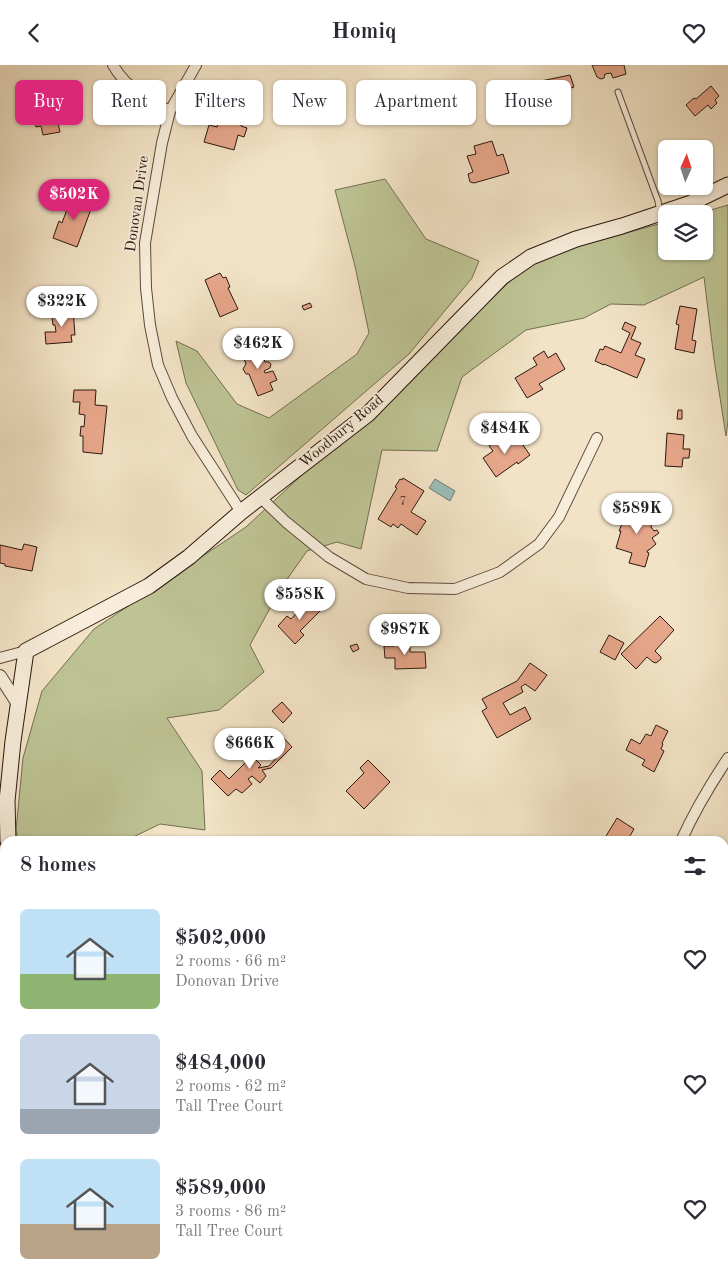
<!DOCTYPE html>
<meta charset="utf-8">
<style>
:root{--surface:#fff;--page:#f2f2f3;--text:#2b2b33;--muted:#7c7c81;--accent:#db2777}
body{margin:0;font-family:"Old Standard TT",serif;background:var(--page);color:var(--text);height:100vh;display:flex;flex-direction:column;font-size:19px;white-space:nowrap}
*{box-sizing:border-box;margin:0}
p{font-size:16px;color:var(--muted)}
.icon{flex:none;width:28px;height:28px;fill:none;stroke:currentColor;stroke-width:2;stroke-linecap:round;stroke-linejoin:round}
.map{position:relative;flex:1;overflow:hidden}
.drawer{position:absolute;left:0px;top:771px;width:729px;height:446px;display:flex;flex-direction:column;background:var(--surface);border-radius:15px 15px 0 0;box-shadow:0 1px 4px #0004}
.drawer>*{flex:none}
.top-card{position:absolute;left:15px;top:15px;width:699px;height:45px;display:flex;gap:10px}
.needle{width:32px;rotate:3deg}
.controls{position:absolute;left:658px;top:75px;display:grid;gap:10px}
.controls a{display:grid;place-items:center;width:55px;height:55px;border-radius:8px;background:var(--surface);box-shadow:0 1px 4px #0004;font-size:25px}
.price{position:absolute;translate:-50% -42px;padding:0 11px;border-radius:18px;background:#fff;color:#222;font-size:16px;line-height:32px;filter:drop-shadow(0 1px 2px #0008)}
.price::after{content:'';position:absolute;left:50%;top:30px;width:15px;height:11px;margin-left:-8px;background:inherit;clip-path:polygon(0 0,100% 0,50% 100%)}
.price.active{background:var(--accent);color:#fff}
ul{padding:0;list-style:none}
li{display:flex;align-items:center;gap:15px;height:125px;padding:0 20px}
li span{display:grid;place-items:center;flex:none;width:140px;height:100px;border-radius:8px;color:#555}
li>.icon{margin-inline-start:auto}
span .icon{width:60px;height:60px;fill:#fffc;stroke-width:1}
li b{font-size:21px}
h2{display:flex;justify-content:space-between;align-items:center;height:60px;padding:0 20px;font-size:21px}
.chip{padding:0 18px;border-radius:8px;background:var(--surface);box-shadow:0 1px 4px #0004;font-size:18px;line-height:45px}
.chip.active{background:var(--accent);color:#fff}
header{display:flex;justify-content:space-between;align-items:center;height:65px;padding:0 20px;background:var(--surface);font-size:22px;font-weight:800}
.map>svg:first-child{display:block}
.green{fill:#bdc393;stroke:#746e52}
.water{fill:#9bbeb8;stroke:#6f7c75}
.building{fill:#e6a68a;stroke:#2c1810}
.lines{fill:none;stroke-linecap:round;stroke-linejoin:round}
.service-casing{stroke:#5e4b3e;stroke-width:7}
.minor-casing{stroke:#5e4b3e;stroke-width:12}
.tertiary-casing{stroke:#5e4b3e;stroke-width:14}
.secondary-casing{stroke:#2c1810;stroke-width:17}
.service{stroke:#f7edda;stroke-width:5}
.minor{stroke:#f7edda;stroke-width:10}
.tertiary{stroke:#f7edda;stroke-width:12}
.secondary{stroke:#f7edda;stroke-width:15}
.labels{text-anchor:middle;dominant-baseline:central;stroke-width:4;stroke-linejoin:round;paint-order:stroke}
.number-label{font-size:12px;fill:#5a3c2e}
.street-label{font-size:15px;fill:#2c1810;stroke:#f7edda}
</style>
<header><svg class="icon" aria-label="back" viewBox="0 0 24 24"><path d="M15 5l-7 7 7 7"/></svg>Homiq<svg class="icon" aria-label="heart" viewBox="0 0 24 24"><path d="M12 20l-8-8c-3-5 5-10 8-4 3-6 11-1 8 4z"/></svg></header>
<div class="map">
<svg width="728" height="1217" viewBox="0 0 728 1217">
<rect width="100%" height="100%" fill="#f2e3c6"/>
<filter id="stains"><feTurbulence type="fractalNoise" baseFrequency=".004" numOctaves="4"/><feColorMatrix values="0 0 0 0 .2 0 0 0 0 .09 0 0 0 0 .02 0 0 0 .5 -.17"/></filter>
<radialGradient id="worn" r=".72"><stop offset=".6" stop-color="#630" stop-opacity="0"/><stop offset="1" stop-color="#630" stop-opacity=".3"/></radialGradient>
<!-- green -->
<g class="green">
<path d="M385 114 426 174 479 196 472 213 409 289 246 430 238 425 186 318 176 276 197 286 237 339 269 353 357 289 369 268 355 201 335 125Z"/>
<path d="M728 140V356L726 371 714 294 704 212 644 240 611 239 584 253 526 265 462 312 437 386 382 385 361 484 337 477 307 486 281 523 250 580 264 607 219 645 167 653 202 706 205 765 160 759 125 776H61L40 774 39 776H18L16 765 23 693 42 626 94 564 246 462 535 193 666 157V186H704V149H697Z"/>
</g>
<!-- water -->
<path class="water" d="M435 414 455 426 450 436 429 423Z"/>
<!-- building -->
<g class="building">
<path d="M592 0H624L626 9 613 13 611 8 605 9 604 13 601 14 597 12Z"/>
<path d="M570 10 574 22 568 24 569 27 546 33 541 16Z"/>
<path d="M711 21 719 31 715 35 717 38 711 44 708 40 695 51 686 40 694 33 696 34Z"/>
<path d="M50 24 60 67 43 70 41 61 36 62 34 53 38 52 36 42 32 43 29 29Z"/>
<path d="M225 36 235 39 233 45 245 49 241 61 247 63 244 72 238 70 234 85 204 77 209 60 217 62Z"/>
<path d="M492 76 497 91 503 89 509 108 474 118 470 117 468 109 473 107 467 91 476 89 474 81Z"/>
<path d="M65 117 72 119 69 130 62 128Z"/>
<path d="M73 128 94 136 77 182 53 173 59 156 62 158Z"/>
<path d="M220 208 223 213 226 212 230 222 228 223 238 244 220 252 205 215Z"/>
<path d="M42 225 44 232 34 234 32 227Z"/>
<path d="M310 238 312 242 304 245 302 241Z"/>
<path d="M680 241 697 244 692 275 696 276 694 288 675 284 679 260 676 259Z"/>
<path d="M73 244 75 270H71L72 277 46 279 45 267H56L55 260H53L52 252 56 251 55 245Z"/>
<path d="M625 257 636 262 631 274 641 278 635 290 645 294 637 313 604 299V300L595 296 600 284 603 285 605 281 621 288 630 268 622 264Z"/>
<path d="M259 279 265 297H269L271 299 270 303 264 306 265 308 273 306 277 315 270 318 273 325 258 331 249 309H246L243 304 246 299 241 286Z"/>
<path d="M544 286 548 293 556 288 565 304 539 319 543 324 527 333 515 313 537 300 533 293Z"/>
<path d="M74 325H96L95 340 107 341 102 389 83 387V371H80L81 361 84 362 85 350 79 349 80 337H73Z"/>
<path d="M678 345H682V354H677Z"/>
<path d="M667 368 684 370 683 384H690L689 393H683L682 402 665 401Z"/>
<path d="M504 371 508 376 510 374 514 380 520 376 530 390 518 399 517 397 496 412 483 393 493 386 489 381Z"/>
<path d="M403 413 424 426 411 447 426 456 417 470 401 459 398 463 393 459 391 462 378 454 397 423 395 422 400 414 402 415Z"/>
<path d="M623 442 654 450 651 462 654 466 657 465 659 468 652 473 656 479 649 485H648L647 487 649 488 645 502 629 498 632 488 616 483 621 466H619L624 454 620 452Z"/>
<path d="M24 479 37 482 32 506 5 501V499L0 498V480L22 485Z"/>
<path d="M311 533 322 544 300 566 304 570 295 579 278 561 287 551 291 554Z"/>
<path d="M660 551 674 565 655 586 661 592V594L656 598 653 597 647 592 636 604 621 589Z"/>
<path d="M609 570 624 578 615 595 600 587Z"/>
<path d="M403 575 405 580H410V587H425L426 603 395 604V593H385L384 581H394L397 576Z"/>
<path d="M357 579 359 584 353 587 350 581Z"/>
<path d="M530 598 547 610 535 626 525 619 521 622 523 627 503 638 510 650 525 642 531 654 497 673 482 646 487 643 482 634 517 616Z"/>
<path d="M282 637 292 648 283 658 272 646Z"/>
<path d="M656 660 668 666 662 678 663 679 661 684 664 686 654 707 642 700 645 695 626 685 631 674 640 679 646 669 651 671Z"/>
<path d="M279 668 292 682 271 703 262 705 266 711 260 718 252 711 248 714 252 719 242 728 236 724 228 731 211 714 220 705 229 714 252 691 261 700 258 703 269 701 278 691 274 686 278 683 272 676Z"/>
<path d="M368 695 390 717 364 744 346 726 364 708 360 703Z"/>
<path d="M617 753 634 764 627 776H603Z"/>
<path d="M724 791 728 793V818L724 825Z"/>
<path d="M726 1210 728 1212V1217H704L708 1212H720L722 1214Z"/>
<path d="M651 1212H683L680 1217H660Z"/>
</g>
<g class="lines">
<defs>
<path id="service" d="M618 27 658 136 660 148"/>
<g id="minor">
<path d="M113 0C126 23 148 35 170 46"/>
<path d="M196 0 170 46 162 78 145 178 146 223 150 260 158 300 172 333 192 371 241 447"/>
<path d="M261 433 286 457 329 492 366 514 408 523 455 524 500 507 539 479 559 452 597 373"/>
<path d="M0 593 26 586"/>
<path d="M681 776C694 747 710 720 728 693"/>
<path d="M554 1212 565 1217"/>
</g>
<path id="tertiary" d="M0 611 18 639"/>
<g id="secondary">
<path d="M8 776 7 736 13 676 26 586 149 521 189 492 241 447 368 349 502 212 531 192 576 174 622 161 691 138 728 120"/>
<path d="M0 1172 5 1147"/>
</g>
</defs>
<!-- service casing -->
<use href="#service" class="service-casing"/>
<!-- minor casing -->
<use href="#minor" class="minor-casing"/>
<!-- tertiary casing -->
<use href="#tertiary" class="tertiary-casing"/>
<!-- secondary casing -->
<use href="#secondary" class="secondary-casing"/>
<!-- service -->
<use href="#service" class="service"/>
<!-- minor -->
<use href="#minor" class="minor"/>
<!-- tertiary -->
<use href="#tertiary" class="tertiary"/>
<!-- secondary -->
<use href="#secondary" class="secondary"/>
</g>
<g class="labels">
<!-- number labels -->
<g class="number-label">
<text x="403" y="437">7</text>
</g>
<!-- street labels -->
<g class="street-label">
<text transform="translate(138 139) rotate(-82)">Donovan Drive</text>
<text transform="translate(342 367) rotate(-40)">Woodbury Road</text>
</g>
</g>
<rect width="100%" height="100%" filter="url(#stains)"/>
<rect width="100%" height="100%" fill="url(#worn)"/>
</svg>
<div class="controls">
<a><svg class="needle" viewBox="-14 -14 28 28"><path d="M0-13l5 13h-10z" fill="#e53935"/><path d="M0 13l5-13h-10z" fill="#7c7c81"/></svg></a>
<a><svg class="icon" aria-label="layers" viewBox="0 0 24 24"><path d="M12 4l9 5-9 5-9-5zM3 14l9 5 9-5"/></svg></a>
</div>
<b class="price active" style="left:74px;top:156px">$502K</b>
<b class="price" style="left:62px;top:263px">$322K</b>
<b class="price" style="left:258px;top:305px">$462K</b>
<b class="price" style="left:505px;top:390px">$484K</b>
<b class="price" style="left:637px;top:470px">$589K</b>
<b class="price" style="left:300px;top:556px">$558K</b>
<b class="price" style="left:405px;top:591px">$987K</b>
<b class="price" style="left:250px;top:705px">$666K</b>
<div class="top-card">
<a class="chip active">Buy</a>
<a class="chip">Rent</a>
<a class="chip">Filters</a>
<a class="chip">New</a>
<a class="chip">Apartment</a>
<a class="chip">House</a>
</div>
<section class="drawer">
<h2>8 homes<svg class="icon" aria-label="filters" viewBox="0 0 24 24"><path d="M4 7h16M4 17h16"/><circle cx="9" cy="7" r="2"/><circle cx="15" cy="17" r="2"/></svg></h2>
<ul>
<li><span style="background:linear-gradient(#bfe0f5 65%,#8fb573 0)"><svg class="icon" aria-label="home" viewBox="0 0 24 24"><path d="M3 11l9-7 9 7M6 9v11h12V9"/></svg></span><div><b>$502,000</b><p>2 rooms · 66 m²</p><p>Donovan Drive</p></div><svg class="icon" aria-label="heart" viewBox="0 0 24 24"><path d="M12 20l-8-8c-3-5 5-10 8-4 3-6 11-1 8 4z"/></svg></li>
<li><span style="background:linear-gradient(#c9d6e8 75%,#9aa5b1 0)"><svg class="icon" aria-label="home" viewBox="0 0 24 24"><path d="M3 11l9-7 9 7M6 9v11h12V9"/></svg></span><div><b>$484,000</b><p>2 rooms · 62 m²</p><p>Tall Tree Court</p></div><svg class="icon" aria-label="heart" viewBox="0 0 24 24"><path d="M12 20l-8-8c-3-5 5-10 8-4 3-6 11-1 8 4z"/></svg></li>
<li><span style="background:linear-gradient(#bfe0f5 65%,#b9a48a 0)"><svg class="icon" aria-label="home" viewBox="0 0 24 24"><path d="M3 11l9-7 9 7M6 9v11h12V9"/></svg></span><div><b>$589,000</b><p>3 rooms · 86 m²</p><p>Tall Tree Court</p></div><svg class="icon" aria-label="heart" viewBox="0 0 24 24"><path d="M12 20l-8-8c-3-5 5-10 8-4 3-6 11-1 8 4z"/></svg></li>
</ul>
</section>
</div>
